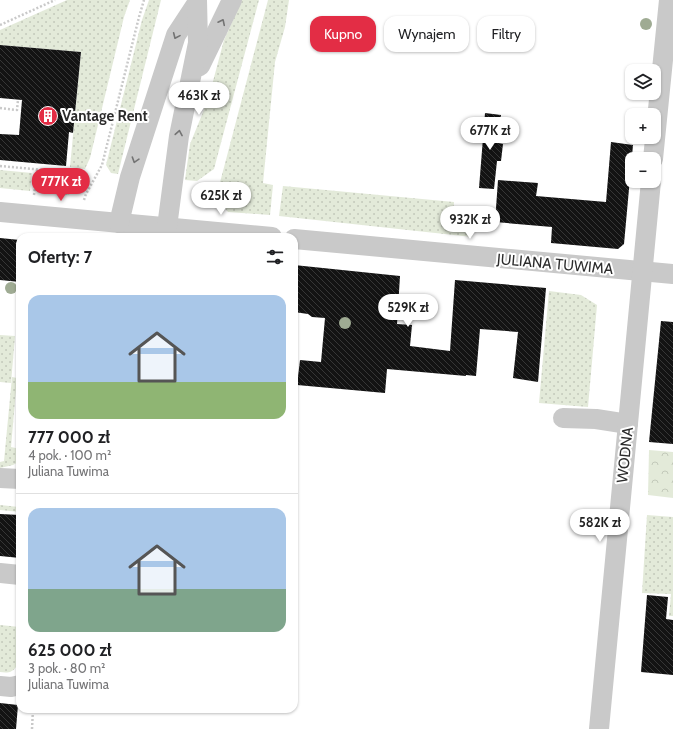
<!DOCTYPE html>
<html lang="pl">
<meta charset="utf-8">
<style>
:root{--surface:#fff;--page:#f6f6f6;--text:#202124;--muted:#757577;--line:#e0e0e0;--accent:#e32d45}
body{margin:0;font-family:Cabin,sans-serif;background:var(--page);color:var(--text);height:100vh;display:flex;flex-direction:column;font-size:15px;white-space:nowrap}
*{box-sizing:border-box;margin:0}
p{font-size:13px;color:var(--muted)}
.icon{flex:none;width:22px;height:22px;fill:none;stroke:currentColor;stroke-width:2;stroke-linecap:round;stroke-linejoin:round}
.map{position:relative;flex:1;overflow:hidden}
.details{position:absolute;left:16px;top:233px;width:282px;height:480px;display:flex;flex-direction:column;background:var(--surface);border-radius:12px;box-shadow:0 1px 3px #0004}
.details>*{flex:none}
.hud{position:absolute;left:310px;top:16px;width:303px;height:36px;display:flex;gap:8px}
.controls{position:absolute;left:625px;top:64px;display:grid;gap:8px}
.controls a{display:grid;place-items:center;width:36px;height:36px;border-radius:8px;background:var(--surface);box-shadow:0 1px 3px #0004;font-size:20px}
.price{position:absolute;translate:-50% -34px;padding:0 9px;border-radius:14px;background:#fff;color:#222;font-size:13px;line-height:26px;filter:drop-shadow(0 1px 2px #0008)}
.price::after{content:'';position:absolute;left:50%;top:24px;width:12px;height:9px;margin-left:-6px;background:inherit;clip-path:polygon(0 0,100% 0,50% 100%)}
.price.current{background:var(--accent);color:#fff}
ul{padding:0;list-style:none}
li{display:grid;align-content:center;gap:8px;height:212px;padding:0 12px}
li+li{border-top:1px solid var(--line)}
li span{display:grid;place-items:center;height:124px;border-radius:12px;color:#555}
li>.icon{margin-inline-start:auto}
span .icon{width:72px;height:72px;fill:#fffc;stroke-width:1}
li b{font-size:17px}
h2{display:flex;justify-content:space-between;align-items:center;height:48px;padding:0 12px;font-size:17px}
.pill{padding:0 14px;border-radius:12px;background:var(--surface);box-shadow:0 1px 3px #0004;font-size:14px;line-height:36px}
.pill.current{background:var(--accent);color:#fff}
.map>svg:first-child{display:block}
.grass{fill:url(#grass-dots)}
.forest{fill:url(#forest-crowns)}
.building{fill:url(#building-back-hatch)}
.lines{fill:none;stroke-linecap:round;stroke-linejoin:round}
.path{stroke:#c9c9c9;stroke-width:2.5;stroke-dasharray:2 2;stroke-linecap:butt}
.minor{stroke:#c9c9c9;stroke-width:20}
.tree{fill:#9fab93}
.oneway{stroke:#737373}
.labels{text-anchor:middle;dominant-baseline:central;stroke-width:4;stroke-linejoin:round;paint-order:stroke}
.poi-label{font-size:15px;font-weight:bold;fill:#2c2c2c;stroke:#fff;text-anchor:start}
.street-label{font-size:15px;fill:#2c2c2c;stroke:#fff}
</style>
<div class="map">
<svg width="673" height="729" viewBox="0 0 673 729">
<defs>
<pattern id="grass-dots" width="8" height="8" patternUnits="userSpaceOnUse"><rect width="8" height="8" fill="#e3ead9"/><path d="M2 2h.1M6 6h.1" fill="none" stroke="#c3c9ba" stroke-width="1.8" stroke-linecap="round"/></pattern>
<pattern id="forest-crowns" width="20" height="18" patternUnits="userSpaceOnUse"><rect width="20" height="18" fill="#e3ead9"/><path d="M2 6a3 3 0 1 1 6 0M12 15a3 3 0 1 1 6 0" fill="none" stroke="#c3c9ba"/></pattern>
<pattern id="building-back-hatch" width="6" height="6" patternUnits="userSpaceOnUse"><rect width="6" height="6" fill="#131313"/><path d="M-1 5l2 2M0 0l6 6M5-1l2 2" fill="none" stroke="#363636"/></pattern>
</defs>
<rect width="100%" height="100%" fill="#fff"/>
<!-- grass -->
<g class="grass">
<path d="M67 0H130L124 17 90 158 85 169 70 167 81 52 0 45V30Z"/>
<path d="M149 0H161L118 174 111 173 106 165 142 20Z"/>
<path d="M242 0H259L214 169 197 181 185 180 190 144 208 100 224 40Z"/>
<path d="M268 0H289L285 27 275 62 263 183 273 185 270 215 228 212 217 199 218 190Z"/>
<path d="M0 170 32 173 30 191 0 188Z"/>
<path d="M41 175 78 179 69 195 39 192Z"/>
<path d="M283 186 454 202 453 217 474 219 472 237 279 216Z"/>
<path d="M549 291 581 295 597 305 588 407 539 403Z"/>
<path d="M0 335 15 336 11 383 0 382Z"/>
<path d="M12 377 17 378 11 447 20 449V461L13 465 0 468V462L4 461Z"/>
<path d="M20 503V512L0 510V505L19 507Z"/>
<path d="M647 515 673 517V616H669L671 594 642 593Z"/>
<path d="M0 625 20 627 16 667C12 673 7 673 0 672Z"/>
</g>
<!-- forest -->
<path class="forest" d="M649 450 673 452V498L648 495Z"/>
<!-- building -->
<g class="building">
<path d="M0 45 81 52 73 133 69 132 66 166 0 160V134L19 135 22 100 0 98Z"/>
<path d="M485 113 501 115 498 143 503 144 501 161H497L494 189 479 188Z"/>
<path d="M611 142 633 145 624 244 618 249 551 243 552 227 495 222 498 180 538 183 536 196 606 202Z"/>
<path d="M0 238 20 240V282L0 280Z"/>
<path d="M294 265 400 276 397 324 412 325 410 346 450 351 455 280 546 288 538 382 513 378 518 332 480 329 476 376 466 375V376L387 369 385 393 297 385 300 360 321 362 325 318 312 317 308 314 294 312Z"/>
<path d="M661 321 673 322V444L649 442Z"/>
<path d="M0 514 20 515V558L0 556Z"/>
<path d="M647 595 668 597 666 619 673 620V675L641 672Z"/>
<path d="M0 703 18 705 16 729H0Z"/>
</g>
<g class="lines">
<!-- path -->
<g class="path">
<path d="M0 25 55 0"/>
<path d="M0 108 17 110 18 100"/>
<path d="M0 166 88 174"/>
<path d="M34 195 37 170"/>
<path d="M84 200 86 194 102 165 139 17 144 0"/>
<path d="M32 729 33 709"/>
</g>
<!-- minor -->
<g class="minor">
<path d="M200 66 232 0"/>
<path d="M653 159 669 0"/>
<path d="M0 212 272 237"/>
<path d="M119 223 130 177 176 35 197 3"/>
<path d="M167 227 179 136 198 43 197 0"/>
<path d="M294 239 673 274"/>
<path d="M563 418 596 419 628 424"/>
<path d="M0 478 20 479"/>
<path d="M0 573 20 575"/>
<path d="M0 686 11 687 20 685"/>
<path d="M599 729 651 181"/>
</g>
</g>
<!-- trees -->
<g class="tree">
<circle cx="646" cy="24" r="6"/>
<circle cx="11" cy="288" r="6"/>
<circle cx="345" cy="323" r="6"/>
</g>
<!-- one-way arrows -->
<defs><path id="oneway-chevron" d="M-2-3.5L2.5 0L-2 3.5" fill="none" stroke-width="1.6" stroke-linecap="round" stroke-linejoin="round"/></defs>
<g class="oneway">
<use href="#oneway-chevron" transform="translate(222 22) rotate(-64)"/>
<use href="#oneway-chevron" transform="translate(176 36) rotate(114)"/>
<use href="#oneway-chevron" transform="translate(179 133) rotate(-80)"/>
<use href="#oneway-chevron" transform="translate(135 160) rotate(108)"/>
</g>
<!-- icons -->
<defs>
<symbol id="building-disc" viewBox="-11 -11 22 22"><circle r="9.5" fill="#e32d45" stroke="#fff"/><path d="M-4-6H4V6H1V3H-1V6H-4ZM-2.5-4.3h1.7v1.8h-1.7ZM.8-4.3h1.7v1.8H.8ZM-2.5-1h1.7V.8h-1.7ZM.8-1h1.7V.8H.8Z" fill="#fff"/></symbol>
</defs>
<g fill-rule="evenodd">
<use href="#building-disc" x="37" y="105" width="22" height="22"/>
</g>
<g class="labels">
<!-- poi labels -->
<g class="poi-label">
<text x="62" y="116">Vantage Rent</text>
</g>
<!-- street labels -->
<g class="street-label">
<text transform="translate(555 264) rotate(5)">JULIANA TUWIMA</text>
<text transform="translate(625 455) rotate(-84)">WODNA</text>
</g>
</g>
</svg>
<div class="controls">
<a><svg class="icon" aria-label="layers" viewBox="0 0 24 24"><path d="M12 4l9 5-9 5-9-5zM3 14l9 5 9-5"/></svg></a>
<a>+</a>
<a>−</a>
</div>
<b class="price" style="left:199px;top:116px">463K zł</b>
<b class="price" style="left:490px;top:151px">677K zł</b>
<b class="price current" style="left:61px;top:202px">777K zł</b>
<b class="price" style="left:221px;top:216px">625K zł</b>
<b class="price" style="left:470px;top:240px">932K zł</b>
<b class="price" style="left:408px;top:328px">529K zł</b>
<b class="price" style="left:600px;top:543px">582K zł</b>
<div class="hud">
<a class="pill current">Kupno</a>
<a class="pill">Wynajem</a>
<a class="pill">Filtry</a>
</div>
<section class="details">
<h2>Oferty: 7<svg class="icon" aria-label="filters" viewBox="0 0 24 24"><path d="M4 7h16M4 17h16"/><circle cx="9" cy="7" r="2"/><circle cx="15" cy="17" r="2"/></svg></h2>
<ul>
<li><span style="background:linear-gradient(#a9c7e8 70%,#8fb573 0)"><svg class="icon" aria-label="home" viewBox="0 0 24 24"><path d="M3 11l9-7 9 7M6 9v11h12V9"/></svg></span><div><b>777 000 zł</b><p>4 pok. · 100 m²</p><p>Juliana Tuwima</p></div></li>
<li><span style="background:linear-gradient(#a9c7e8 65%,#7fa58c 0)"><svg class="icon" aria-label="home" viewBox="0 0 24 24"><path d="M3 11l9-7 9 7M6 9v11h12V9"/></svg></span><div><b>625 000 zł</b><p>3 pok. · 80 m²</p><p>Juliana Tuwima</p></div></li>
</ul>
</section>
</div>
